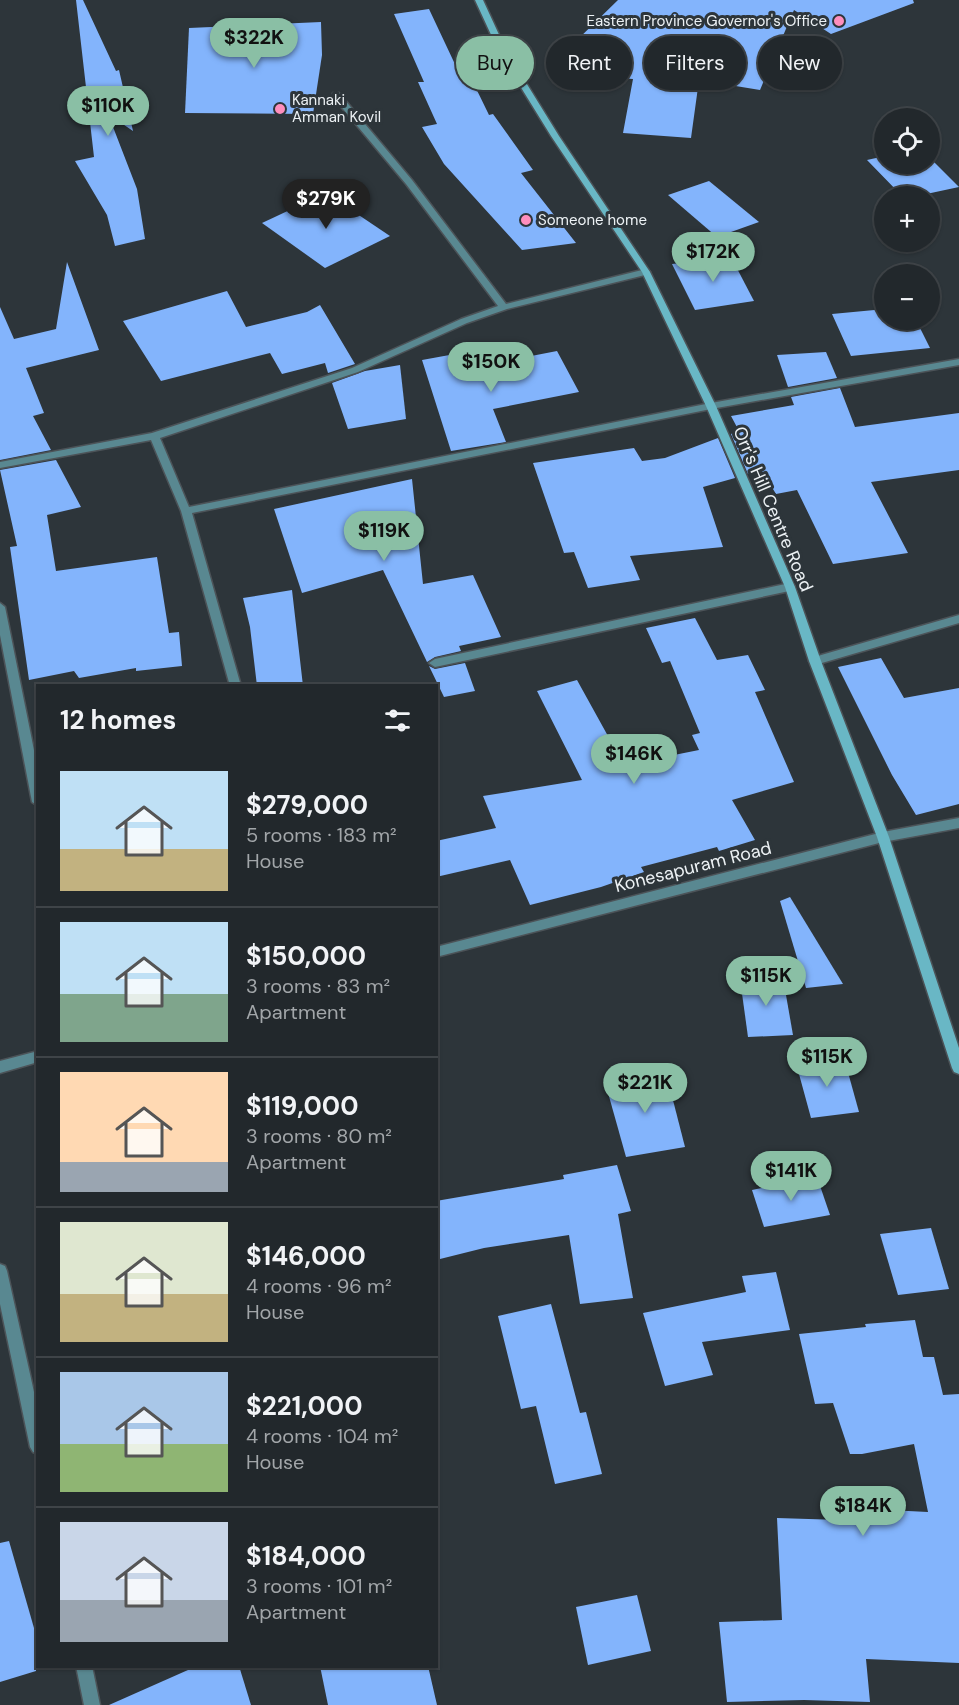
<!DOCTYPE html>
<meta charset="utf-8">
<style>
:root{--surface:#22282c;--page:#2e3438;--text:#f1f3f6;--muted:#a2a6a9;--line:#3f4448;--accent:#8abfa5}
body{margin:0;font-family:"DM Sans",sans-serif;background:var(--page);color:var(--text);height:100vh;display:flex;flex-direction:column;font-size:22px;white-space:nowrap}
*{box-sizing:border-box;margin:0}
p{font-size:20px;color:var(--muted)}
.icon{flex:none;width:33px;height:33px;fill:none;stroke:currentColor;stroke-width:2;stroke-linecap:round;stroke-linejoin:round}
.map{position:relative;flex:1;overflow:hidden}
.sheet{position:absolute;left:36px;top:684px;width:402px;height:984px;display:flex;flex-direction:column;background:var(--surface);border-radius:0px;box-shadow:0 2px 4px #0004,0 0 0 2px var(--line)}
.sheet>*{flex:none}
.top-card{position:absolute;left:456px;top:36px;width:412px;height:54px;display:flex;gap:12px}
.fabs{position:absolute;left:874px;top:108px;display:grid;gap:12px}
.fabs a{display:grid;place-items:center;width:66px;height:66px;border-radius:50%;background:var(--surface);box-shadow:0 2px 4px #0004,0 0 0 2px var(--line);font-size:30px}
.price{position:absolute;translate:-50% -51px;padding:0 14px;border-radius:21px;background:var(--accent);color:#111;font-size:20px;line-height:39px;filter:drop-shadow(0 2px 3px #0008)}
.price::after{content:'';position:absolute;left:50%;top:36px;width:18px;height:14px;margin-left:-9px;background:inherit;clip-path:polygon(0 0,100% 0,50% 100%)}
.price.selected{background:#222;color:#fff}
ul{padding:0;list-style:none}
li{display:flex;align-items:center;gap:18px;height:150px;padding:0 24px}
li+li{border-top:2px solid var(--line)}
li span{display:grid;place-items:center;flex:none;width:168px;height:120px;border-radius:0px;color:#555}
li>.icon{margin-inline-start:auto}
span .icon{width:72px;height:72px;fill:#fffc;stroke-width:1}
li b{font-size:26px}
h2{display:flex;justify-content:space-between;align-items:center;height:72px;padding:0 24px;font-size:26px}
.pill{padding:0 21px;border-radius:27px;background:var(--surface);box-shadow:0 2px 4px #0004,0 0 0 2px var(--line);font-size:21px;line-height:54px}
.pill.selected{background:var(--accent);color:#111}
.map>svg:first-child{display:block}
.building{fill:#83b4fc}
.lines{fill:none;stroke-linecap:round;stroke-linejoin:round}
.street-casing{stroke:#4c5358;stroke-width:3}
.secondary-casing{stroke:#4c5358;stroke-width:3}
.street{fill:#598891;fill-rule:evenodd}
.secondary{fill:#69b7c5;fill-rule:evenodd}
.poi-dot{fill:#fe8ebd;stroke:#2d353a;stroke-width:2}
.labels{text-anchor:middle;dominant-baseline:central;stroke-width:6;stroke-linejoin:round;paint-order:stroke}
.far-poi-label{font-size:15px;fill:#ecf1f4;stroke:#2d353a;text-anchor:start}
.street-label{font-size:18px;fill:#ecf1f4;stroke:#2d353a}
</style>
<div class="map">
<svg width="959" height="1705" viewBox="0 0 959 1705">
<rect width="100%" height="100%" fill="#2d353a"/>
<!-- building -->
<g class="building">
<path d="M76 0H83L116 71 119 70 133 131 108 114 137 189 145 239 115 246 107 215 75 161 94 157Z"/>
<path d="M618 0H913L914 3 831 34 794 10 760 90 699 80 691 138 623 133 633 79 569 75 573 44Z"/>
<path d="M429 9 461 77 470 76 489 115 493 114 533 170 521 173 576 243 522 250 444 164 422 127 437 124 418 82H424L394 14Z"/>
<path d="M321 22 322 55 313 114 185 113 189 28Z"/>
<path d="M885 156V164H930V158L959 187 917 196H902L867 160Z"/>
<path d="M709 181 759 222 717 237 668 195Z"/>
<path d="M326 193 390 236 325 268 262 223Z"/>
<path d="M731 257 754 301 695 310 672 264Z"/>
<path d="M67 262 99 350 26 368 44 413 33 416 51 450 0 460V307L14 339 56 329Z"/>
<path d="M227 291 246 327 307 312 320 305 355 364 328 373 325 363 282 374 270 353 161 381 123 321Z"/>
<path d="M885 309V320H916L930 348 851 356 832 314Z"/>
<path d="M557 351 579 392 493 409 506 442 451 451 422 360 455 354 463 369Z"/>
<path d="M826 352 837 378 788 387 777 355Z"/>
<path d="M400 365 406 419 348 429 332 383 365 371Z"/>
<path d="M840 388 855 427 959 413V470L871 482 908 553 833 564 797 490 776 494 762 471 748 474 731 434 739 431 731 416 794 405 791 397Z"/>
<path d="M718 438 735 478 703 487 723 547 630 556 640 580 588 588 574 552 564 553 533 463 634 448 642 461 665 458Z"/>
<path d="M56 460 81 507 47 515 56 571 157 557 169 633 179 632 182 666 136 671V668L79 678 74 671 29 680 10 547 17 546 0 470Z"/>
<path d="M412 479 423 584 473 575 501 637 459 646 461 651 435 657 427 662 383 570 302 593 274 509Z"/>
<path d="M292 590 303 686H257L250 627 243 598Z"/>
<path d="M695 618 717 660 748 655 765 690 755 692 794 782 732 800 755 840 719 851 717 847 641 867 644 872 601 887 530 905 510 860 436 877V841L496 828 483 796 582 780 537 691 577 680 624 765 699 750 692 735 700 733 670 661 662 663 646 628Z"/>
<path d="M881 658 904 698 959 688V804L916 815 892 775 838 667Z"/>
<path d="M465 663 475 691 444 697 429 666 435 669Z"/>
<path d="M790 897 843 984 806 988 780 901Z"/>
<path d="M783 978 793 1035 748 1037 740 979Z"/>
<path d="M844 1058 859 1112 811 1118 796 1063Z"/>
<path d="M665 1069 685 1147 626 1157 605 1082Z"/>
<path d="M617 1165 631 1211 618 1214 633 1298 580 1304 569 1235 484 1248 436 1260V1201L564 1179 563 1175Z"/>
<path d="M817 1177 830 1215 764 1227 752 1190Z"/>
<path d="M931 1228 949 1289 898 1295 880 1234Z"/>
<path d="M776 1272 790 1330 702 1342 713 1375 665 1386 643 1313 746 1292 742 1276Z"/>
<path d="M551 1304 580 1413 586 1412 602 1474 555 1484 536 1406 521 1409 498 1316Z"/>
<path d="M915 1320 923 1357H934L943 1395 959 1394V1663L866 1659 870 1702 804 1700 727 1702 719 1622 782 1620 777 1518 872 1521 868 1509 928 1512 914 1444 862 1454H850L833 1403 815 1404 799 1334 866 1327 865 1324Z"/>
<path d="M9 1541 36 1635V1671L0 1682V1543Z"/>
<path d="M637 1595 651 1651 588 1665 576 1607Z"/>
<path d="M197 1666H239L251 1705H109Z"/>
<path d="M320 1666H428L437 1705H328Z"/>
</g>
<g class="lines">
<defs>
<g id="street">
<path d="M333 93H339L412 180 506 304 646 269 650 272 649 274 507 309 467 323 358 372 160 438 189 507 711 403 959 359V365L711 409 192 513 241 686H230L181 511 151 440 0 468V462L152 433 352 368 461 319 498 306 406 184 333 97Z"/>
<path d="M790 583 795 587 794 590 435 667 429 663 435 659Z"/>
<path d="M0 603 5 607 38 770V806L32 802 0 635Z"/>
<path d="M959 615V623L815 665 809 661 811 658Z"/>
<path d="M959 818V828L883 842 436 957V947L883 832Z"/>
<path d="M38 1051V1062L0 1073V1061Z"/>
<path d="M0 1264 5 1266 7 1271 38 1410V1454L33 1452 30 1447 0 1304Z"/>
<path d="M76 1666H92L100 1705H84Z"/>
</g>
<path id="secondary" d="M475 0H483L507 52 559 136 650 272 716 406 795 587 821 661 889 837 959 1048V1074L954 1072 952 1068 877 837 809 661 785 587 706 406 642 272 551 136 499 52Z"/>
</defs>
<!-- street casing -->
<use href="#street" class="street-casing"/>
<!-- secondary casing -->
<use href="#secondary" class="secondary-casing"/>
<!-- street -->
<use href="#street" class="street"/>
<!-- secondary -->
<use href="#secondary" class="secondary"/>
</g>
<!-- markers -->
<g class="poi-dot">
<circle cx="839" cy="21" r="6"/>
<circle cx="280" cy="109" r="6"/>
<circle cx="526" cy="220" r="6"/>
</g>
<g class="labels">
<!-- far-poi labels -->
<g class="far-poi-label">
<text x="827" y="21" text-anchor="end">Eastern Province Governor's Office</text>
<text x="292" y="100">Kannaki<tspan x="292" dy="17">Amman Kovil</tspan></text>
<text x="538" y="220">Someone home</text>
</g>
<!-- street labels -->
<g class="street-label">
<text transform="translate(773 509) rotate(67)">Orr's Hill Centre Road</text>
<text transform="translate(693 867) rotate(-14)">Konesapuram Road</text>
</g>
</g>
</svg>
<div class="fabs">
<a><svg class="icon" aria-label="locate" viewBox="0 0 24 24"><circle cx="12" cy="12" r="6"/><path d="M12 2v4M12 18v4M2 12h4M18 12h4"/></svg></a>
<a>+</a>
<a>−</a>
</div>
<b class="price" style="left:254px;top:69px">$322K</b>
<b class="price" style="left:108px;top:137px">$110K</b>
<b class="price selected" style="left:326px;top:230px">$279K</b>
<b class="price" style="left:713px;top:283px">$172K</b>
<b class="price" style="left:491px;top:393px">$150K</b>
<b class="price" style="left:384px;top:562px">$119K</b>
<b class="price" style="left:634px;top:785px">$146K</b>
<b class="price" style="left:766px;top:1007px">$115K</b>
<b class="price" style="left:827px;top:1088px">$115K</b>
<b class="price" style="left:645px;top:1114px">$221K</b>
<b class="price" style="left:791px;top:1202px">$141K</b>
<b class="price" style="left:863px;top:1537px">$184K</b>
<div class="top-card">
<a class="pill selected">Buy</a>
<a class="pill">Rent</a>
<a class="pill">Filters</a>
<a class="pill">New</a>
</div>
<section class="sheet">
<h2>12 homes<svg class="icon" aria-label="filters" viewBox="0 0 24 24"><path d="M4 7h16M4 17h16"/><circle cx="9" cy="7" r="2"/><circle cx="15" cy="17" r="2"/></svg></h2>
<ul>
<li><span style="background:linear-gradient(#bfe0f5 65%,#c2b280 0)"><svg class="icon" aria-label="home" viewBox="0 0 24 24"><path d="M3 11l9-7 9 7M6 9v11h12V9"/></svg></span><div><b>$279,000</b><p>5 rooms · 183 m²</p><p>House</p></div></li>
<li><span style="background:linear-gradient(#bfe0f5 60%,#7fa58c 0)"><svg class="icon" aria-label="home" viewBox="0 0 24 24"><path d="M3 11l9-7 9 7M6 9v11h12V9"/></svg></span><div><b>$150,000</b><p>3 rooms · 83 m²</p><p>Apartment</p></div></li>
<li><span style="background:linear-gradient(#ffd9b3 75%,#9aa5b1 0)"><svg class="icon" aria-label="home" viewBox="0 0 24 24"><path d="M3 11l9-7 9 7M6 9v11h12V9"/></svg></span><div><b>$119,000</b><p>3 rooms · 80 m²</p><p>Apartment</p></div></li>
<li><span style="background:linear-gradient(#dfe7d0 60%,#c2b280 0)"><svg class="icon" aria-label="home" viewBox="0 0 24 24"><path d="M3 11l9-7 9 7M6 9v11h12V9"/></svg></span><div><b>$146,000</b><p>4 rooms · 96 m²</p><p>House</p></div></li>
<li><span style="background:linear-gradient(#a9c7e8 60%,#8fb573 0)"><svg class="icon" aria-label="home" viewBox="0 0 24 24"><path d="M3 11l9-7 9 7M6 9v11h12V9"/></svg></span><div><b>$221,000</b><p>4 rooms · 104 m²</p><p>House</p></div></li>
<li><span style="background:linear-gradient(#c9d6e8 65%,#9aa5b1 0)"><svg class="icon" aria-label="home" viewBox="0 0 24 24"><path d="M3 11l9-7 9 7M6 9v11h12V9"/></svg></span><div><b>$184,000</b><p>3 rooms · 101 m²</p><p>Apartment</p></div></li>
</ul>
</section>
</div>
